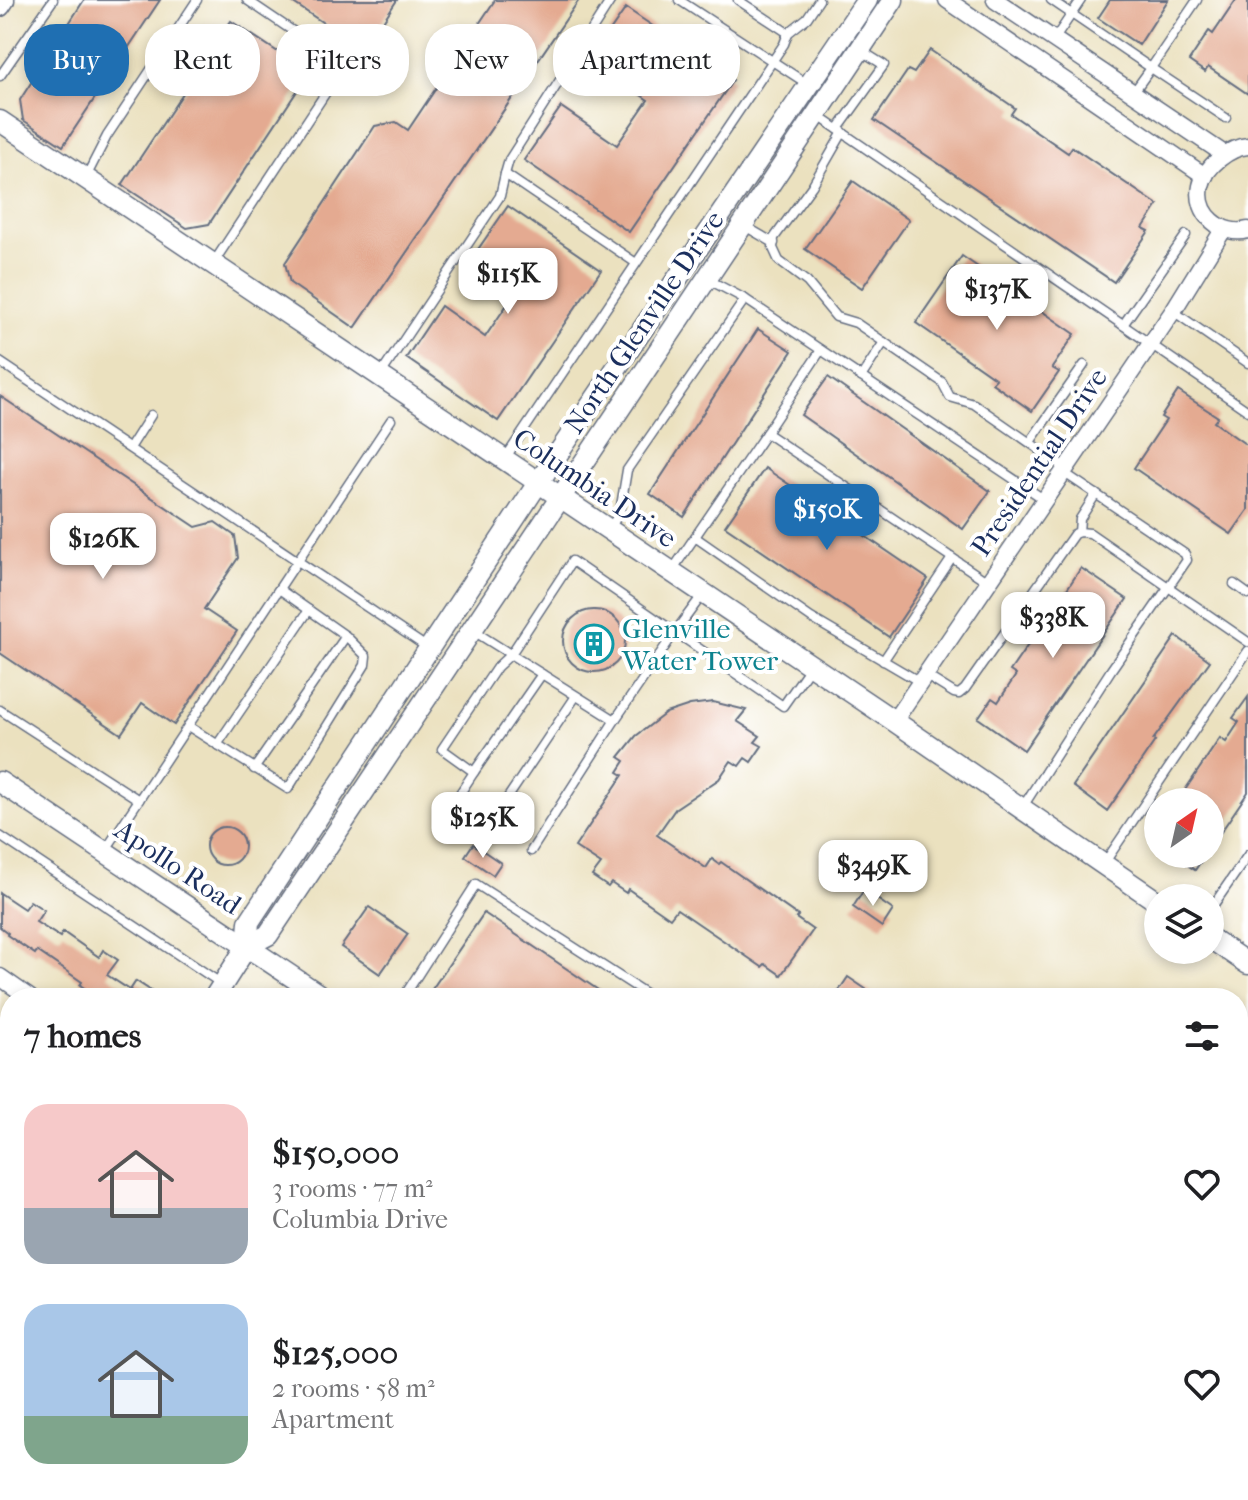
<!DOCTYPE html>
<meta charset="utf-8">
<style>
:root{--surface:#fff;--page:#f6f6f6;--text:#202124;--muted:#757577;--accent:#1f6fb2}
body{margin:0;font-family:"IM FELL French Canon",serif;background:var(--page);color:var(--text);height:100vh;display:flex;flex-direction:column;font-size:30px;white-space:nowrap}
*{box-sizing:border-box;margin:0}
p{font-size:26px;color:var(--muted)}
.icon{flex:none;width:44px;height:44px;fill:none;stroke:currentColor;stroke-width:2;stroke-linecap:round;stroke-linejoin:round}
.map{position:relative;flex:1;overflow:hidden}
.side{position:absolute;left:0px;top:988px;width:1248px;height:512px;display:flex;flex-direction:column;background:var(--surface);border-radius:32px 32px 0 0;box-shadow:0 4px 12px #0003}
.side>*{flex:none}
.top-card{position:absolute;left:24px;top:24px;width:800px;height:72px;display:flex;gap:16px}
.needle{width:52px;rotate:34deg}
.buttons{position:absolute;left:1144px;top:788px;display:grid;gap:16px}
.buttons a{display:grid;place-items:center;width:80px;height:80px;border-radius:50%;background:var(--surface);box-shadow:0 4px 12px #0003;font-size:40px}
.price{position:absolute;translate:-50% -68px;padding:0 18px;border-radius:16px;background:#fff;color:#222;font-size:26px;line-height:52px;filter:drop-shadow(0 2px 4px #0008)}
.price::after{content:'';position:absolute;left:50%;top:48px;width:24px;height:18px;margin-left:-12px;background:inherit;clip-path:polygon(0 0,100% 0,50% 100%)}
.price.selected{background:var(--accent);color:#fff}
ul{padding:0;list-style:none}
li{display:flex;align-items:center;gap:24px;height:200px;padding:0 24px}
li span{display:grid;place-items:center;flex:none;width:224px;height:160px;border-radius:24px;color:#555}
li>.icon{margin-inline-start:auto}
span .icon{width:96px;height:96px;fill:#fffc;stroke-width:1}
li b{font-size:34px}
h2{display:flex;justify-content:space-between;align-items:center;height:96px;padding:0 24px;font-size:34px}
.pill{padding:0 28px;border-radius:32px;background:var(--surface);box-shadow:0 4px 12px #0003;font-size:28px;line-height:72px}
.pill.selected{background:var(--accent);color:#fff}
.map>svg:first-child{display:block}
.green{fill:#b4cb6f;stroke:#687d66;stroke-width:2}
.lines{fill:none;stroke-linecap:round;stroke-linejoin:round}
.stream{stroke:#6ba8dd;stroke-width:5}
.building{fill:#e4aa91}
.service-casing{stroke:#646d80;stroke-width:11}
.minor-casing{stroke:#646d80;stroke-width:19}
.tertiary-casing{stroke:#646d80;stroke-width:23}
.secondary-casing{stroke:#646d80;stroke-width:27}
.path{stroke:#646d80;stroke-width:3;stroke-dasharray:2 6;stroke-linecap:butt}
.service{stroke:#fff;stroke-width:8}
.minor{stroke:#fff;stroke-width:16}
.tertiary{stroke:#fff;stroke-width:20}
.secondary{stroke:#fff;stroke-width:24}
.labels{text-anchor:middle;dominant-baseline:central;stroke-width:8;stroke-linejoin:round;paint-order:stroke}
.street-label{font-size:28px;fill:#1b2f5e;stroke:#fff}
.culture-label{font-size:28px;fill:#0d838f;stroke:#fff;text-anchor:start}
</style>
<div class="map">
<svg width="1248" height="1500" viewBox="0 0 1248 1500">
<rect width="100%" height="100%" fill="#fff"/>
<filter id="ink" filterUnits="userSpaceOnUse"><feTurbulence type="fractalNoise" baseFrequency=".0125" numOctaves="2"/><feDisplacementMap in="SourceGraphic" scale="16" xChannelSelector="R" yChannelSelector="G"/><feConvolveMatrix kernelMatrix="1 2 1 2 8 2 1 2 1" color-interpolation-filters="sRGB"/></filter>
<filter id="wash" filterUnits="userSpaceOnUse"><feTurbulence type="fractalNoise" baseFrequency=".006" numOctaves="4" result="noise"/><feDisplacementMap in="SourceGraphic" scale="32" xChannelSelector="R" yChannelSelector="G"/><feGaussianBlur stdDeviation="1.8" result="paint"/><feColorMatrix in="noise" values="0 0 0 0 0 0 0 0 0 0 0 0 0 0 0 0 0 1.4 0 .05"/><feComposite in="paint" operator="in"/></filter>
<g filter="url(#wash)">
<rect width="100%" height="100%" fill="#ebe1bf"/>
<!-- green -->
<g class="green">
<path d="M46 1490H303L317 1500H40Z"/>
<path d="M366 1490H974L977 1500H360Z"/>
</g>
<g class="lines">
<!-- stream -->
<path class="stream" d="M0 1421 10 1406"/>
</g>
<g id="blocks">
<!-- building -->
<g class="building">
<path d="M84 0H160L63 146 23 120 20 100Z"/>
<path d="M289 0H397L364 50Z"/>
<path d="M495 0H579L355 328 290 283 285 263 375 126 396 122 408 130Z"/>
<path d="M1110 0H1168L1139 45 1098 18Z"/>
<path d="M1236 0H1248V94L1208 67 1205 72 1189 61 1209 31 1213 34Z"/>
<path d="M626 8 733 80 629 232 524 160 561 107 617 145 648 100 590 60Z"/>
<path d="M231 21 296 64 301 85 209 224 187 228 122 185Z"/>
<path d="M930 50 1015 108 1011 114 1068 153 1072 147 1158 205 1143 228 1149 231 1114 282 874 120 908 70 914 73Z"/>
<path d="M853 181 909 220 862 288 805 249Z"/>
<path d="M508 206 601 270 498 421 406 358 441 306 485 337 517 290 472 258Z"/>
<path d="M962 256 1075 334 1052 368 1059 372 1032 411 992 383 996 379 916 323Z"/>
<path d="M758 329 792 351 684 517 650 494Z"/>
<path d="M828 377 990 491 963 529 801 415Z"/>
<path d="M1178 391 1218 417 1214 422 1248 446V510L1231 534 1134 468 1166 420 1161 417Z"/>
<path d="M0 396 196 527 215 522 235 536 238 558 204 609 237 631 174 725 142 703 121 734 0 653Z"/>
<path d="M765 468 928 579 889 637 725 526Z"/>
<path d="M1081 568 1127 599 1024 750 978 718 992 698 998 702 1016 675 1010 671 1048 616 1054 620 1073 593 1067 589Z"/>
<circle cx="594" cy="641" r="31"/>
<path d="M1176 636 1210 661 1153 740 1155 741 1107 811 1073 786Z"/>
<path d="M1248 697V792L1210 848V802H1177L1220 738 1226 742 1239 722 1233 718Z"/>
<path d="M713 702 746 710 737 721 760 736 755 742 762 746 751 762 745 758 739 766 731 761 719 779 676 808 657 835 706 868 712 859 719 864 721 862 798 916 796 918 813 930 781 975 765 964 762 967 677 909 670 918 628 889 626 893 611 883 608 887 592 876 601 864 575 847 623 775 618 772 625 761 619 757 636 736 666 713 690 705Z"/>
<circle cx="225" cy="846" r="19"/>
<path d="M473 844 501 863 493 875 465 856Z"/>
<path d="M1171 854H1206L1195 870Z"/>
<path d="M864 890 893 910 882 927 853 907Z"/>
<path d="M0 893 24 909 30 901 44 910 36 922 60 937 63 932 99 957 103 950 118 960 107 975 130 990 136 981 162 998H99L80 985 82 982 37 951 35 954 7 935 8 933 0 927Z"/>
<path d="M369 907 408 934 380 974 341 947Z"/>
<path d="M484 913 610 998H426Z"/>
<path d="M848 977 879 998H834Z"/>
</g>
</g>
</g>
<g filter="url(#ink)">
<use href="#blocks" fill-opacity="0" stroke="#646d80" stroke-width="2"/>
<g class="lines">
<defs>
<g id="service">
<path d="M247 0 371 84"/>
<path d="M679 0 809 85"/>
<path d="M738 0 788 33 807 18 819 0"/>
<path d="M1051 0 1151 68 1133 93"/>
<path d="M1197 0 1151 68 1226 118"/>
<path d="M1054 40 1081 0"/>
<path d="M0 76 53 0"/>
<path d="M817 115 1248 411"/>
<path d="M838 129 884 65 860 50"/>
<path d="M843 132 812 186 774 238 773 248 779 261 807 282 836 317 856 323 942 382 950 397 974 404 1066 468"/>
<path d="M505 174 509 160 611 0"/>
<path d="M85 179 107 136 197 0"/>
<path d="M743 225 774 243"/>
<path d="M212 265 344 65"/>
<path d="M745 299 1045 500"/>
<path d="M1173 311 1248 363"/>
<path d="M1123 325 1186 235"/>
<path d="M0 362 428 648"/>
<path d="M381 374 500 196 505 174 636 263"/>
<path d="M861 377 884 342"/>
<path d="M766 433 821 350"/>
<path d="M1030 442 1084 365"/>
<path d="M130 448 151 415"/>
<path d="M504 460 784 44 788 33"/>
<path d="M609 530 620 512 627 470 745 299 707 279"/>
<path d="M1079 532 1080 519 1096 494"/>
<path d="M695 537 811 618 920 682"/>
<path d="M671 572 766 433 988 582"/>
<path d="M1234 584 1248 594"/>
<path d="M472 630 615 720 531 851"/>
<path d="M883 661 952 558"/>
<path d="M925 675 954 693 959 694 965 689 1074 534 1079 532 1090 533 1248 642"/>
<path d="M0 710 139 800"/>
<path d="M615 720 675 632 783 706 811 666"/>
<path d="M188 726 288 789 365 665 366 656 346 636 279 589"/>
<path d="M217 745 309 610"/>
<path d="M254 769 346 636"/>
<path d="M474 772 542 674"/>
<path d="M455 801 474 772 442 749 497 667 511 654 572 561 675 632 703 594"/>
<path d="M1022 808 1111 670 1187 560 1185 554 1063 472"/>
<path d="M490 824 576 696"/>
<path d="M0 836 222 984"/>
<path d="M105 851 391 420"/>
<path d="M1103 865 1248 651"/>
<path d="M1210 910 1248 855"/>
<path d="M403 998 476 884 653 998"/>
<path d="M0 1112 10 1119"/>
<path d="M1238 1380 1248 1387"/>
</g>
<g id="minor">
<path d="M947 0 1205 176"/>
<path d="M995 0 1224 154"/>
<path d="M1248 146C1230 147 1205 166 1201 186 1195 214 1222 237 1248 230"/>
<path d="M894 721 1173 311 1223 230"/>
<path d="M0 977 30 998"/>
<path d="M0 1239 10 1246"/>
</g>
<g id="tertiary">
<path d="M0 6 4 0"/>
<path d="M0 121 894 721 1158 902"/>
<path d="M0 782 324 998"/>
<path d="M1210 938 1248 964"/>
<path d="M247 946 249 922 538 483 867 0"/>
<path d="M214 998 247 946 268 935 893 0"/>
<path d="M0 1326 10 1311"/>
<path d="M993 1490 996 1500"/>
</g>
<g id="secondary">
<path d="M1238 1462 1248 1448"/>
<path d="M1212 1500 1219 1490"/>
</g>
</defs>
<!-- service casing -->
<use href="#service" class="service-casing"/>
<!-- minor casing -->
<use href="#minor" class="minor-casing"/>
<!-- tertiary casing -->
<use href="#tertiary" class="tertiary-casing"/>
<!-- secondary casing -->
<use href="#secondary" class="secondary-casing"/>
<!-- path -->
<g class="path">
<path d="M1238 1411 1248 1397"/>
<path d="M1176 1500 1183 1490"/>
</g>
<!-- service -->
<use href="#service" class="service"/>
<!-- minor -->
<use href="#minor" class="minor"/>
<!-- tertiary -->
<use href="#tertiary" class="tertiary"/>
<!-- secondary -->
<use href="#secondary" class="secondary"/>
</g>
</g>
<!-- icons -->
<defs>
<symbol id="building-ring" viewBox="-11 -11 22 22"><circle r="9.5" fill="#fff" stroke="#0f9aa8" stroke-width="1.5"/><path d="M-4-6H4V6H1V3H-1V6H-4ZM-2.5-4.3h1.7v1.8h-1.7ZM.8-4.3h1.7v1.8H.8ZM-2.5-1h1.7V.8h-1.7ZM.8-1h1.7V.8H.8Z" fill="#0f9aa8"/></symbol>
</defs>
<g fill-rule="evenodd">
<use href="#building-ring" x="572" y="622" width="44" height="44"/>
</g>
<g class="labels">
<!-- street labels -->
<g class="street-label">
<text transform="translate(644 322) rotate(-56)">North Glenville Drive</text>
<text transform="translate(1039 462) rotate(-56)">Presidential Drive</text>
<text transform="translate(595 488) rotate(34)">Columbia Drive</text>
<text transform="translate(178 867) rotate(34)">Apollo Road</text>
</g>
<!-- culture labels -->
<g class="culture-label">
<text x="622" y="628">Glenville<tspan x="622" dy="32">Water Tower</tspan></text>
</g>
</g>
</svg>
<div class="buttons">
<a><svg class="needle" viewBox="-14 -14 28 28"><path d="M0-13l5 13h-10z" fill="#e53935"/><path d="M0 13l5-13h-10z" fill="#757577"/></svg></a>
<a><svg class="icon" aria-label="layers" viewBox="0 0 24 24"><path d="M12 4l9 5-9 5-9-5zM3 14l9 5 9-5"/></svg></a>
</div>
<b class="price" style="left:508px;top:316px">$115K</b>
<b class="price" style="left:997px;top:332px">$137K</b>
<b class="price selected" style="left:827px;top:552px">$150K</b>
<b class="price" style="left:103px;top:581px">$126K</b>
<b class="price" style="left:1053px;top:660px">$338K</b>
<b class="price" style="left:483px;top:860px">$125K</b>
<b class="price" style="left:873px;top:908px">$349K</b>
<div class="top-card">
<a class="pill selected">Buy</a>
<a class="pill">Rent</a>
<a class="pill">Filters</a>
<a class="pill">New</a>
<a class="pill">Apartment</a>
</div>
<section class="side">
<h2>7 homes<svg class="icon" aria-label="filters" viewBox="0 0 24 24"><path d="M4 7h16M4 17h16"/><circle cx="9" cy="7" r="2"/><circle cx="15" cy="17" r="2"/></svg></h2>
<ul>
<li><span style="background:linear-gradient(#f6c9c9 65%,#9aa5b1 0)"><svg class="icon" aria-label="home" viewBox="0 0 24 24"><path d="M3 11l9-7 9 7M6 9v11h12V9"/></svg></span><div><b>$150,000</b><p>3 rooms · 77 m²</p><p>Columbia Drive</p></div><svg class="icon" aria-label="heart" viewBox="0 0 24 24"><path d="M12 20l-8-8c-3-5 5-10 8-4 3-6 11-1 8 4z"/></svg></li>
<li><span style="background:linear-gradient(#a9c7e8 70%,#7fa58c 0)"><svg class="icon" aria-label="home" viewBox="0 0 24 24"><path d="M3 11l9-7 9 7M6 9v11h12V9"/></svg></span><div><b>$125,000</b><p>2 rooms · 58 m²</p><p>Apartment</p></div><svg class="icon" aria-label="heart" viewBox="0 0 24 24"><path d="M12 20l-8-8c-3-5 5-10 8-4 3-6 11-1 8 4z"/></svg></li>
</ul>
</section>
</div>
